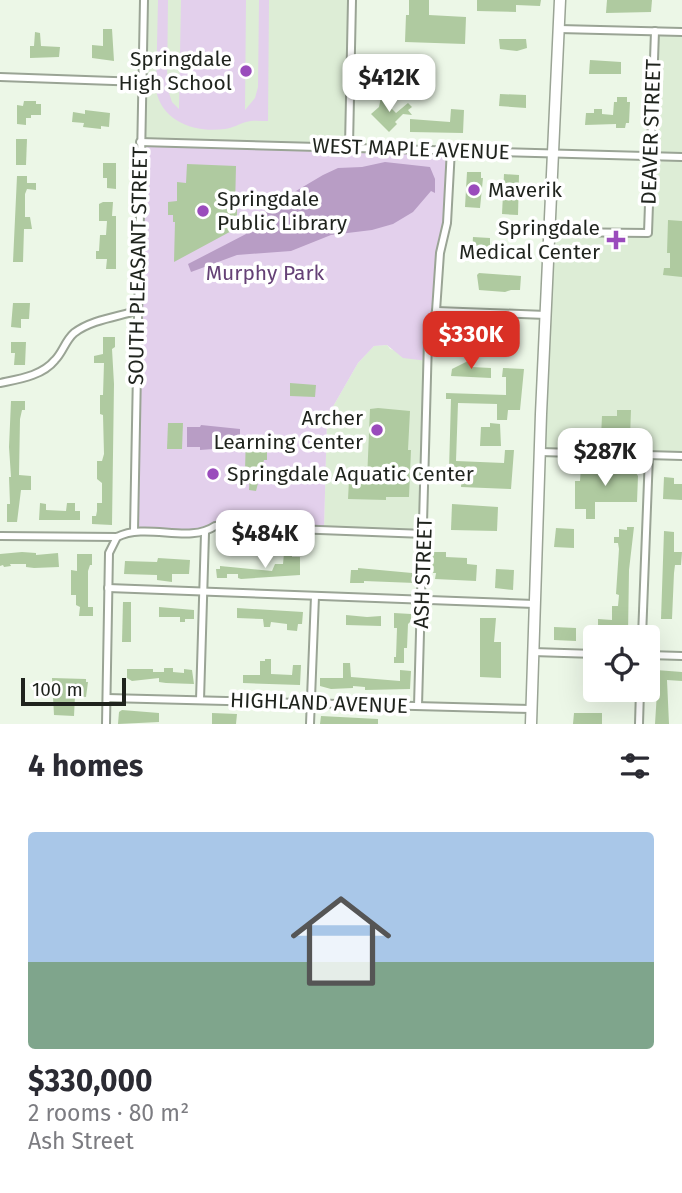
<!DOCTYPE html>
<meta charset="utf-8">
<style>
:root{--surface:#fff;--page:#f2f2f3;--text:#2b2b33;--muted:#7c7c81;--line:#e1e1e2;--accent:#d93025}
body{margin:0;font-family:"Fira Sans",sans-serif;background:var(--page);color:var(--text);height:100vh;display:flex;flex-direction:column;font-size:26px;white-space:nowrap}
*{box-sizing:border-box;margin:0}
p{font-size:23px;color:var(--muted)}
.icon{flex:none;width:38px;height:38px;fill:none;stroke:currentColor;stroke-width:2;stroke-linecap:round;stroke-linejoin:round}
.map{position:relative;height:724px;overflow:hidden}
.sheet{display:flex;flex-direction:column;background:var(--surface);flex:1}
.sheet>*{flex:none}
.fabs{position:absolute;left:583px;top:625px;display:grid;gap:14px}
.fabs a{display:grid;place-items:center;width:77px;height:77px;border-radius:7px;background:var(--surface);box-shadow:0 7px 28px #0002;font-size:35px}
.scale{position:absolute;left:21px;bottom:18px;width:105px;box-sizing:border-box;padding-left:7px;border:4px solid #1f231d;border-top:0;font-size:19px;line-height:24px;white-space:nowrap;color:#1f231d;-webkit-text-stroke:5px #fff;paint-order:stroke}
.price{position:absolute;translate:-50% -60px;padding:0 16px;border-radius:14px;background:#fff;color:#222;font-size:23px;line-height:46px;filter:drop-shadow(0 2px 4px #0008)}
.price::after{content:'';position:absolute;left:50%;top:42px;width:21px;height:16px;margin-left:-10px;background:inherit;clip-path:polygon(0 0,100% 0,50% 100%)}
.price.on{background:var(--accent);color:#fff}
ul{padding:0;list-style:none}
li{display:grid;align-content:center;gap:14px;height:371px;padding:0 28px}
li+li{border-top:2px solid var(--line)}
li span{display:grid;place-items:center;height:217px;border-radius:7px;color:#555}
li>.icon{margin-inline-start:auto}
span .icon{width:126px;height:126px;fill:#fffc;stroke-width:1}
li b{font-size:30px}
h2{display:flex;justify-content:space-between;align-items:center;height:84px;padding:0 28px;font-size:30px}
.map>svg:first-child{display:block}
.built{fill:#ddedd6}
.green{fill:#e3d0ec}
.water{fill:#b89dc5}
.building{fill:#afcaa0}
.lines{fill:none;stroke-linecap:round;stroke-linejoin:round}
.street-casing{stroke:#9aa495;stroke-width:10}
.primary-casing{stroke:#9aa495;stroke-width:13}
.street{stroke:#fff;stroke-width:6}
.primary{stroke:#fff;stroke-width:10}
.poi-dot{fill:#9a4bbc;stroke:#fff;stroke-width:2.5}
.labels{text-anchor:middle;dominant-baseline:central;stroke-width:7;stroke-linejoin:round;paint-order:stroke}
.poi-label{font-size:21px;fill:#1f231d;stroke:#fff;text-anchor:end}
.street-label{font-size:21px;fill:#1f231d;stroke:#fff}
.park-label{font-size:21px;fill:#654176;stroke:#fff}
</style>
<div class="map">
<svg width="682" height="724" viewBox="0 0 682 724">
<rect width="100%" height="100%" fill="#ecf7e7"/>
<!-- built -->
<g class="built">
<path d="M144 0H352L349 146 140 142Z"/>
<path d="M655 31 682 32V456L540 452 550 232 648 233Z"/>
<path d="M387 345 390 349 428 361 425 534 324 531 327 417 358 363 374 346Z"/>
</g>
<!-- green -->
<g class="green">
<path d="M158 0H168L167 87 172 102 179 109 181 0H246L245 110 255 98 258 87 259 0H269L268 121C261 121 252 120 246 122 239 124 233 128 225 129 195 133 162 122 156 90Z"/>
<path d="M140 142 451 149 448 212 428 361 403 358 387 345 374 346 358 363 327 417 324 531 216 526 205 533 134 531Z"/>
</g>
<!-- water -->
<g class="water">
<path d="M385 162 430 167 435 179V193L431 191 413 212 393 224 372 230 331 235 291 251 237 255 191 272 188 264 246 234 274 204 323 175 338 168 362 167Z"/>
<path d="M201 425 240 429V447L200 450V447H187V427H200Z"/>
</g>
<!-- building -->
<g class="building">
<path d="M409 0H429V15L466 17 465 44 405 42 406 15H409Z"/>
<path d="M477 0H541L540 6 516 5V12L477 11Z"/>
<path d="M607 0H652L651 12 606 13Z"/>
<path d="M103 29H112L114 61 92 58V45L103 46Z"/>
<path d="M35 32 40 33 41 46 60 47 59 57 30 58V46H34Z"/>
<path d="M499 39H526L527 48 517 51 500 49Z"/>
<path d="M590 60 621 62V74H589Z"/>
<path d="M371 72H400L399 89H383L371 85Z"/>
<path d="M500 94 526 95V108L499 106Z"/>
<path d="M381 97 390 99 388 105 396 113 408 103 412 107 408 110 412 115 403 114 395 122 397 124 389 132 371 114 379 107Z"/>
<path d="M617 97H627V102H630L629 123H626L625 128H616V124L585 125 586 113H594V109H602V114L613 115 614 102H617Z"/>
<path d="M24 101H36V104H41V115H31V118H26V125L17 124V105L23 106Z"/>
<path d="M451 109 464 110 463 133 410 132V119L450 122Z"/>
<path d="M85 110 110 113 109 127 101 126V129L83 127 84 123 72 122 73 112 85 114Z"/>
<path d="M16 139H27L26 165H16Z"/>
<path d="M103 163H116V189L107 188V178H103Z"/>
<path d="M187 164 236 166 235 208H237V228L174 262 175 222H173V215H168V202L177 201V182L186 183Z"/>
<path d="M467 172H481V178H483L480 208 465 207Z"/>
<path d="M504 174 519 175 518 215 502 214Z"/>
<path d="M17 176H27V183H36V190L27 189 25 194V217H30L32 229H24L23 262H13Z"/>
<path d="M103 202H113L112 216H116V269H106L107 259H96V251H99L100 235H106L107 221H99V204Z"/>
<path d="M668 220 682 221V277L663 275 664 268H670V253H667Z"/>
<path d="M473 237 490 238V257L472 256Z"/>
<path d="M479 273 521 276 520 290H511L505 292 479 290 477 275Z"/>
<path d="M13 303H30L29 319H21V328L11 327Z"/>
<path d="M103 337H115V347L112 349 114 384 112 525 92 524V516H96L97 511V503H102V483L97 479V461H102L104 454 103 415 100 414V395H103L104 363H94V356L103 354Z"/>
<path d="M467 338H505V348L467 347Z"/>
<path d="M11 342H26L25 365H14L15 353H11Z"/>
<path d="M468 361 471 367 491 368V378L451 376 452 369Z"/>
<path d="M503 368 524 369 520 410H508L507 420H497V404L458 403 456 461 504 463 505 450H514L511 489 461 487 462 470H449L451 399H446V393L506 395V377H502Z"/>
<path d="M290 383 316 385 315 397 290 396Z"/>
<path d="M11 401H25V410H22L20 419 19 475 31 476V490H21L17 522H7V504H10L9 477H11L9 447Z"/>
<path d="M378 408 410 411 408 450H411L409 497H386V500L348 499 349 480H367L370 409Z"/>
<path d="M617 410H631L630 437H601L602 416H617Z"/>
<path d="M168 423H183L182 449H167Z"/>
<path d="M490 423 500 424 501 446H480L481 427H490Z"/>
<path d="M246 435H263L264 451H267V460H264L256 491 249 490 250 470H245Z"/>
<path d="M581 467H587V469L634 470 638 476 637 502H595V519H586V509H575V481H580Z"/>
<path d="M664 477 674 478V484H682V500L663 499Z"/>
<path d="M40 503 46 504V510L66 511 67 503H75V511H80V520H39Z"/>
<path d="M452 504 498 507 497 531 451 530Z"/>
<path d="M627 527H634L629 570 628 634 598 633V619L612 620V606H618L619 595 616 594 619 549 618 543H614V537H619V529L627 530Z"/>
<path d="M556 528 574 529V548L554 547Z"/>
<path d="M664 531 674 532V552H682L681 565H675L674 573 672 619H661Z"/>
<path d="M22 552 36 553V555L58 553 59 567 34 568 26 567V564H10L11 566 4 567 3 565 0 566V554Z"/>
<path d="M432 552H446V557L467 558V564L477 565 476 581 435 579 436 573H432Z"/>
<path d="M284 553H292V557H300V575L241 579 238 578V574H227V578H217L216 569H220V566L272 571 275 564H283Z"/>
<path d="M77 554H92V565H90L88 571V607H93V616H79L80 607 76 605V595H71V570L77 571Z"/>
<path d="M158 558 190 560 189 574H172V582L157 580V575L124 574 125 561 157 562Z"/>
<path d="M358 568 412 573 415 574V583L364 581V583H350L351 570H358Z"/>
<path d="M496 569 514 570 513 590 495 588Z"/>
<path d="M123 602H131V642H122Z"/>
<path d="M159 607 194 610V619H185V622H180V617H159Z"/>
<path d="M237 608 303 612 302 624H298L297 631 287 630V624L271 622 270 627H264L263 619 237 618Z"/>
<path d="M394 613 411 614V621L408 624 407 648H404V663H394V657H396L397 628H394Z"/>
<path d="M346 615 367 617 381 616V626L346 625Z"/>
<path d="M480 618H496L494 642H501V678L480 677Z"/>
<path d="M554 627 576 628V641L554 640Z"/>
<path d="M265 659H271V674L292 675 293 665H301L300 685 243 683V675H260V661H265Z"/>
<path d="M343 663H350L351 677 400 681V670L411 671 410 689 365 690V687L353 686V688L331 689 320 686V678H343Z"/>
<path d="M164 668H173V672L184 673V669L192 670 194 684 166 683 159 682V678L132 681 127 678V669H153V672H164Z"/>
<path d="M656 670 682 672V681L667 680 669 724H655L657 692H655Z"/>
<path d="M52 678 86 679V682H88L86 697 75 696 74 716 54 715Z"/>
<path d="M122 710 159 713V722L118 724 119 712Z"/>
<path d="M212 713 237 714 236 724H212Z"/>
<path d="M574 713H602V724H573Z"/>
<path d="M321 716 378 719V724H320Z"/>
</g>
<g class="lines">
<defs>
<g id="street">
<path d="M559 29 682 32"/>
<path d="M0 77 142 82"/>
<path d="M140 142 682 157"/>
<path d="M349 146 352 0"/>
<path d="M550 232 648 233 655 31"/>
<path d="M436 311 546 315"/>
<path d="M0 383C19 379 42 376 55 360 63 352 65 341 74 333 91 320 116 317 136 311"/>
<path d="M540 452 682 456"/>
<path d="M134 531 144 0"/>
<path d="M0 536 117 537C147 522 189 544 215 526L425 534"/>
<path d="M108 588 534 604"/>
<path d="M642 637 649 455"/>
<path d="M533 652 595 654"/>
<path d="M648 655 682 656"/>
<path d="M107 698 531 709"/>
<path d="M200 700 205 533"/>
<path d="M418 706 428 340 436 311 440 253 447 223 451 149"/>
<path d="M106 724 109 553 117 537"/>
<path d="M310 724 315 596"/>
<path d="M639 724 640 690"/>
</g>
<path id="primary" d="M531 724 541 414 560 0"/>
</defs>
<!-- street casing -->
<use href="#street" class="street-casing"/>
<!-- primary casing -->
<use href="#primary" class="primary-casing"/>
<!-- street -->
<use href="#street" class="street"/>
<!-- primary -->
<use href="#primary" class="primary"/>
</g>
<!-- markers -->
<g class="poi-dot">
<circle cx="246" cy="71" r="7"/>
<circle cx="474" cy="190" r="7"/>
<circle cx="203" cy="211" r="7"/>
<path d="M612.5 229.5h7v7h7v7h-7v7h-7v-7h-7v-7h7z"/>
<circle cx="377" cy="430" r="7"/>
<circle cx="213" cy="474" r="7"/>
</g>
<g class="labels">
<!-- poi labels -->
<g class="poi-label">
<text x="232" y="59">Springdale<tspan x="232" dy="24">High School</tspan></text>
<text x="488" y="190" text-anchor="start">Maverik</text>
<text x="217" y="199" text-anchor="start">Springdale<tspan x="217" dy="24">Public Library</tspan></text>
<text x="600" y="228">Springdale<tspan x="600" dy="24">Medical Center</tspan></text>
<text x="363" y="418">Archer<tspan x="363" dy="24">Learning Center</tspan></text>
<text x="227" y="474" text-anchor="start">Springdale Aquatic Center</text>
</g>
<!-- street labels -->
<g class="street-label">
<text transform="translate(651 132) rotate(-88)">DEAVER STREET</text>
<text transform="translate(411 149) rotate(2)">WEST MAPLE AVENUE</text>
<text transform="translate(138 266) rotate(-89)">SOUTH PLEASANT STREET</text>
<text transform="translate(423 573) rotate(-88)">ASH STREET</text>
<text transform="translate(319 703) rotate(2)">HIGHLAND AVENUE</text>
</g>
<!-- park labels -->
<g class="park-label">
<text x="265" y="273">Murphy Park</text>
</g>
</g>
</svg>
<div class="fabs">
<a><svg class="icon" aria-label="locate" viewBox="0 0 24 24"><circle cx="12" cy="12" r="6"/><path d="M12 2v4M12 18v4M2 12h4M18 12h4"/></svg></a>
</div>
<div class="scale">100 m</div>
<b class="price" style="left:389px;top:114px">$412K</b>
<b class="price on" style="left:471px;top:371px">$330K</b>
<b class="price" style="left:605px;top:488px">$287K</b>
<b class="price" style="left:265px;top:570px">$484K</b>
</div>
<section class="sheet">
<h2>4 homes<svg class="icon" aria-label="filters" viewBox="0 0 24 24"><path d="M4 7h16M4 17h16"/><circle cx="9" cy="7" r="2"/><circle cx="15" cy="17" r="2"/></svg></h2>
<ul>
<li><span style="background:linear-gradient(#a9c7e8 60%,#7fa58c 0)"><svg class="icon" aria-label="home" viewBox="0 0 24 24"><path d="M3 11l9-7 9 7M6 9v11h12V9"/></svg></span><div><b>$330,000</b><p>2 rooms · 80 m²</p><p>Ash Street</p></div></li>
</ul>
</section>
